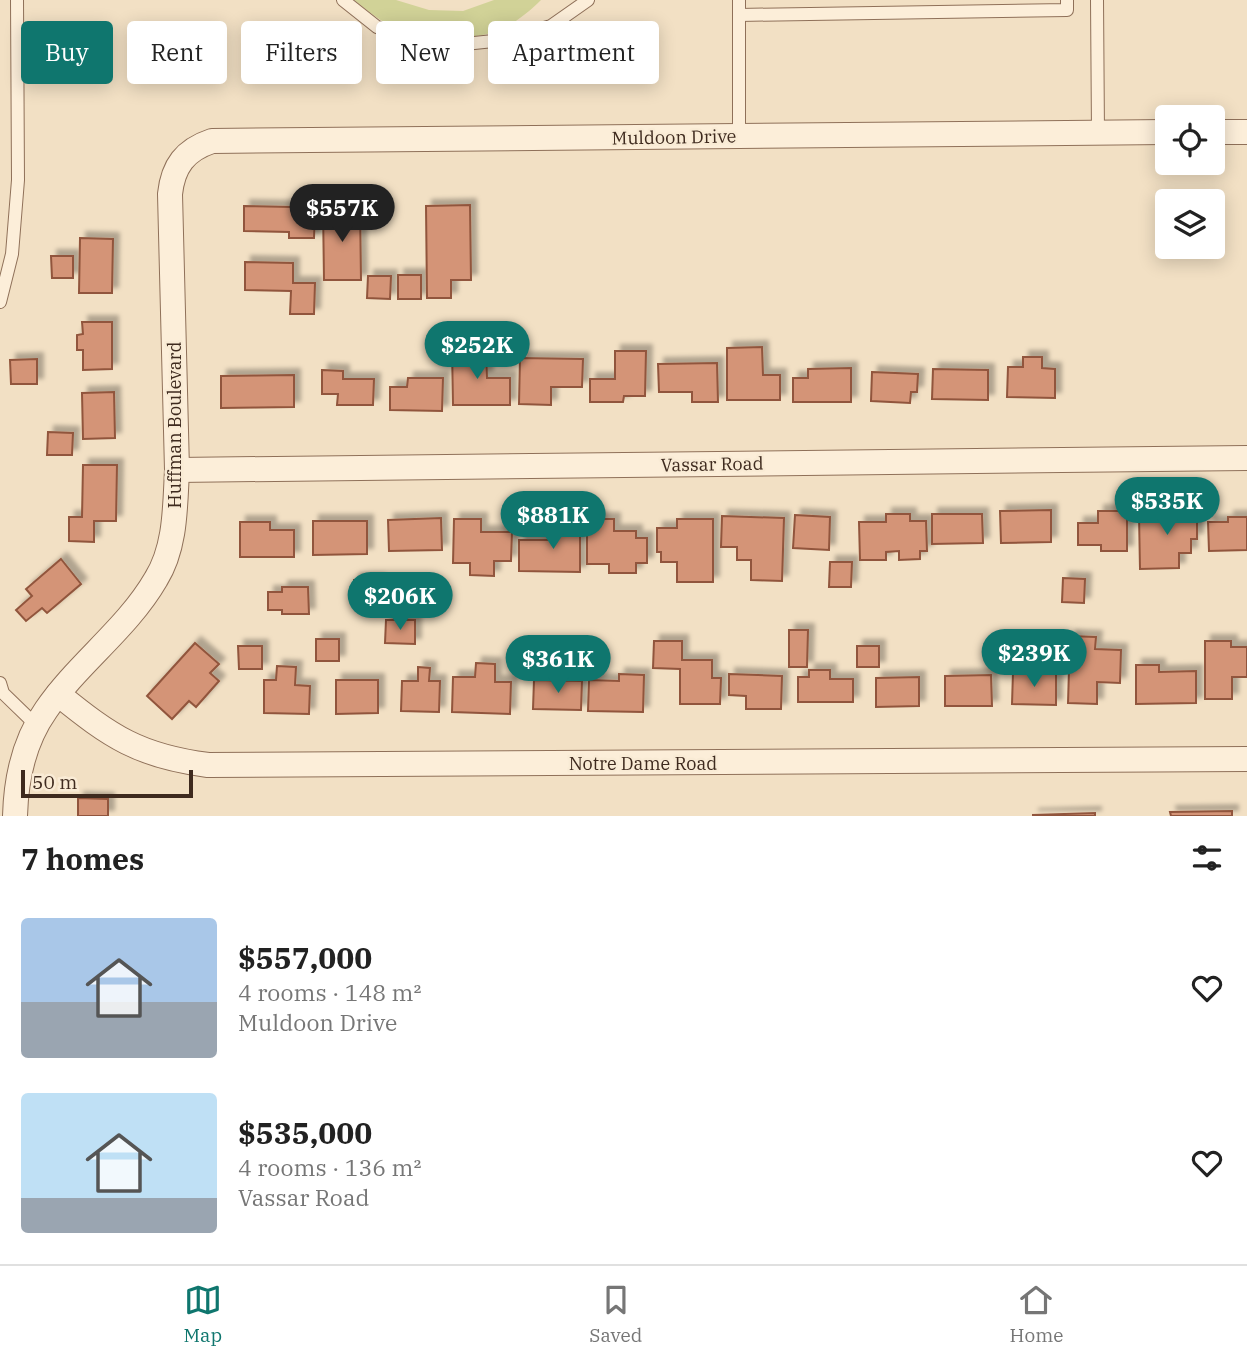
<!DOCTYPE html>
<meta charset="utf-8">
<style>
:root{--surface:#fff;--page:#f6f6f6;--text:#222;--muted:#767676;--line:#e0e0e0;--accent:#0f766e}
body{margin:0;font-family:"IBM Plex Serif",serif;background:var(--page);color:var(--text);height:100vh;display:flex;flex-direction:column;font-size:26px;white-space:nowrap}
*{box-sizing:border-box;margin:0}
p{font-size:23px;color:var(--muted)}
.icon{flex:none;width:38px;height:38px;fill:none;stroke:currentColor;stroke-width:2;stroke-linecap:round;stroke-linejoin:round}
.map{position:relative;height:816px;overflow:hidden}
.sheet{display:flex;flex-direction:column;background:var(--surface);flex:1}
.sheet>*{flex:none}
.hud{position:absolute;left:21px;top:21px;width:700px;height:63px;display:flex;gap:14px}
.controls{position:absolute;left:1155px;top:105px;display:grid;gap:14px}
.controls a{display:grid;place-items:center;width:70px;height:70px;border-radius:7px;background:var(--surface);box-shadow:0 4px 18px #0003;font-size:35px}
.scale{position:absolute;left:21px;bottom:18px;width:172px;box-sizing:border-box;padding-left:7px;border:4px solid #3e2a1e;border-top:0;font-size:19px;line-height:24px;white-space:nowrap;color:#3e2a1e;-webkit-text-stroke:5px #f9ebd5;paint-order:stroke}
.price{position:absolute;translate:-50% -60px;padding:0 16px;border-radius:24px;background:var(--accent);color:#fff;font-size:23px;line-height:46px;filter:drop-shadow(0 2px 4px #0008)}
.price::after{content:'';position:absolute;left:50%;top:42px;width:21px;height:16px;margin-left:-10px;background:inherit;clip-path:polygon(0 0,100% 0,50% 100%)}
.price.on{background:#222;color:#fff}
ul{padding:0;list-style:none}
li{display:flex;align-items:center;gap:21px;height:175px;padding:0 21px}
li span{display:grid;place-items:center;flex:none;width:196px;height:140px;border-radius:7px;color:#555}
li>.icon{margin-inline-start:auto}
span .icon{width:84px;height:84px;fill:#fffc;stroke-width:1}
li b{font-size:30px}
h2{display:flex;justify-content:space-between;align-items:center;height:84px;padding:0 21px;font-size:30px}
.chip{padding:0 24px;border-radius:7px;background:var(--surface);box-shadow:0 4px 18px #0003;font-size:24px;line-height:63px}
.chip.on{background:var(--accent);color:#fff}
.tab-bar{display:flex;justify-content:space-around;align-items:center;height:98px;border-top:2px solid var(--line);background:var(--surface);font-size:19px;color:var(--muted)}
.tab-bar a{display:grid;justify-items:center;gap:4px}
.tab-bar .on{color:var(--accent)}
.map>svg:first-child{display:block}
.green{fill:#d1d297}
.building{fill:#d49477;stroke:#91553c;stroke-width:2;filter:url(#shadow)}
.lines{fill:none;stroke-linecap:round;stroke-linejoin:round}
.lane-casing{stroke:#8f7059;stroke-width:14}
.street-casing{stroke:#8f7059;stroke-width:26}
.lane{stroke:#fceed9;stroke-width:12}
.street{stroke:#fceed9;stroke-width:24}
.labels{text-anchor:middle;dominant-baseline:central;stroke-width:5;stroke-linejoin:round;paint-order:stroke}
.street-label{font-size:18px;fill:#3e2a1e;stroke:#f9ebd5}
</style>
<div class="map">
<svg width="1247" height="816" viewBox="0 0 1247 816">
<defs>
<filter id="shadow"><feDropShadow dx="6" dy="-6" stdDeviation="2" flood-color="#0004"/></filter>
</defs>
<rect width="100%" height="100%" fill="#f2e0c4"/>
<!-- green -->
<path class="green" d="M354 0H396L429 10 463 11 494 0H541C529 12 513 25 497 31 466 42 413 40 385 23 374 16 364 8 354 0Z"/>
<!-- building -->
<g class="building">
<path d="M470 205 471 280H451V298H427L426 206Z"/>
<path d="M244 206 292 207V214H315L314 238H289V232L244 231Z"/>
<path d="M360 207 361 280H324L323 208Z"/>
<path d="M80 238 113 239 112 293H79Z"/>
<path d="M51 256H73V278H52Z"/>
<path d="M245 262 293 263V283H315L314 314H290L291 291 245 290Z"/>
<rect x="398" y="275" width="23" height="24"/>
<path d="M368 276H391L390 299 367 298Z"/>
<path d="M82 322H112V369L83 370V350H77V335L83 334Z"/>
<path d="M762 347 763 375H780V400H727V348Z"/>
<path d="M452 349H486L487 378H510V405H453Z"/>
<path d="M615 351H646L645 396H624L623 402H590V379H615Z"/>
<path d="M1023 357H1042V368L1055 369V398L1007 397 1008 367H1023Z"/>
<path d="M520 358 583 359 582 387H551V405L519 404Z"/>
<path d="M37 359V384H11L10 360Z"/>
<path d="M717 363 718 402H692V392H659L658 364Z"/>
<path d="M851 368V402H793V378H808V369Z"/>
<path d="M933 369 988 370V400L932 399Z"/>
<path d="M322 370 343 371V379H374L373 405H337L338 394H322Z"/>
<path d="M872 372 918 374 917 392H911L910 403 871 401Z"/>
<path d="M294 375V407L221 408V376Z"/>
<path d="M408 378H443L442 411 390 410V387H407Z"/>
<path d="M114 392 115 438 83 439 82 393Z"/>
<path d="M48 432 73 433 72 455H47Z"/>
<path d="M83 465H117L116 521H94V542L69 541V517H82Z"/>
<path d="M1159 507H1197V539H1191V553H1179V568L1140 569 1139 515H1159Z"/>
<path d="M1051 510V542L1001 543 1000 511Z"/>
<path d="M1098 511H1127V551H1101V545H1078V523H1098Z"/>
<path d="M886 514H910V521H926L927 551H920V559L899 560V551L886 552V560H860L859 522H886Z"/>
<path d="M932 514H982L983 543 932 544Z"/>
<path d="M795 515 830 517 829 550 793 548Z"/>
<path d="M722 516 784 518 782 581 751 580V560H737V547H721Z"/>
<path d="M1228 517H1247V550L1209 551 1208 522H1228Z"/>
<path d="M441 518 442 550 389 551 388 520Z"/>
<path d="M454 519H481V532H512L511 561H494V576L470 575V563H453Z"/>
<path d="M587 519H614V531H636V538H647V563H636V573H609V564H587Z"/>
<path d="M677 519H713V582H677V562H661V552H657V528H677Z"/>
<path d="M561 520H580V572L519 571V540H550V532H561Z"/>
<path d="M313 521H367V554L313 555Z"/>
<path d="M240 522H270V530H294V557H240Z"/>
<path d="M61 559 81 584 47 613 42 608 26 621 16 610 32 596 26 589Z"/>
<path d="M830 562H852L851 587H829Z"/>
<path d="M1063 578 1085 579 1084 603 1062 602Z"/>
<path d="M354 580H379V604H355Z"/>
<path d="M282 587H308L309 614H282V610H268V592H282Z"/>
<path d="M386 620H415V644L385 643Z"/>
<path d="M789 630H808L807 667H789Z"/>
<path d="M1070 636 1096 637 1095 649 1121 650 1120 683 1097 682V704L1068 703Z"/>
<rect x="316" y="639" width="23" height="22"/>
<rect x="995" y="640" width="19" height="20"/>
<path d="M654 641H682V660H712V678H721L720 704H680V669L653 668Z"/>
<path d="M1205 641H1231V647H1247V677H1232V699H1205Z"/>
<path d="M195 643 219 664 210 673 219 681 196 707 189 701 172 719 147 696Z"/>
<path d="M238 646H262V669H239Z"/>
<rect x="857" y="646" width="22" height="21"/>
<path d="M519 648H537L538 671 520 672Z"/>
<path d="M476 663 495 664V682H511L510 714 452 712 453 677H475Z"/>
<path d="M1136 665H1159V672L1196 671V703L1136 704Z"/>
<path d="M277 666 296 667 295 685 310 686 309 714 264 713V680H276Z"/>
<path d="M418 667 430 668 429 681H440L439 712 401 711 402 681H418Z"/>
<path d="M809 670H830V679H853V702H798V677H809Z"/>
<path d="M1013 672 1056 673V705L1012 704Z"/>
<path d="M619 674 644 675 643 712 588 711 589 680 619 681Z"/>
<path d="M729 674 782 676 781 709H746V696L729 695Z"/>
<path d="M991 675 992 706H945V676Z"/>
<path d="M919 677V706L876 707V678Z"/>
<path d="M336 680H378V713L336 714Z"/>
<path d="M534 680 582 681 581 710 533 709Z"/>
<path d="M78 798 108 799V816H78Z"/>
<path d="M1232 811V816H1171L1170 812Z"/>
<path d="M1095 813V816H1033V815Z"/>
</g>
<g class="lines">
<defs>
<g id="lane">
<path d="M343 0 377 27 436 47 503 40 551 26 588 0"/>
<path d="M739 0V137"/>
<path d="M1097 0 1098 133"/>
<path d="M739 15 1067 10V0"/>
<path d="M0 302 12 254 18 180 17 0"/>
<path d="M0 683 3 693 36 725"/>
</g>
<g id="street">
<path d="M1213 132H1247"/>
<path d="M177 470 1247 458"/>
<path d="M58 694C111 737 139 756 208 765L1247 759"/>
<path d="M15 816C16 779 24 741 46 710 78 663 127 629 156 579 176 547 175 506 177 470L170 194C173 166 185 150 212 141L1167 132"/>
</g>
</defs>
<!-- lane casing -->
<use href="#lane" class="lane-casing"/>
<!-- street casing -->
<use href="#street" class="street-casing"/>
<!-- lane -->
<use href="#lane" class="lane"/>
<!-- street -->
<use href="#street" class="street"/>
</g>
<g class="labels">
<!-- street labels -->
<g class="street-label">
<text transform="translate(674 137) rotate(-1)">Muldoon Drive</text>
<text transform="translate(174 425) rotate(-90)">Huffman Boulevard</text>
<text transform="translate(712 464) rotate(-1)">Vassar Road</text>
<text x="643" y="763">Notre Dame Road</text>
</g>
</g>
</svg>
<div class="controls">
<a><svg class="icon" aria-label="locate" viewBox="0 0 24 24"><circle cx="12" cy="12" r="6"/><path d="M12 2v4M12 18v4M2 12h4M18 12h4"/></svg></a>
<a><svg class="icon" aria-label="layers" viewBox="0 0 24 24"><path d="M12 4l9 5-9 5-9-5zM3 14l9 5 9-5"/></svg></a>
</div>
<div class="scale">50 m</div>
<b class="price on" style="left:342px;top:244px">$557K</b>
<b class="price" style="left:477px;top:381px">$252K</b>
<b class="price" style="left:1167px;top:537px">$535K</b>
<b class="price" style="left:553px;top:551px">$881K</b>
<b class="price" style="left:400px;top:632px">$206K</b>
<b class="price" style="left:1034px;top:689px">$239K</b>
<b class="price" style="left:558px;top:695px">$361K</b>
<div class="hud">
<a class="chip on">Buy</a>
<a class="chip">Rent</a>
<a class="chip">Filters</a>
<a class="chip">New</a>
<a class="chip">Apartment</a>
</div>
</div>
<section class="sheet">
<h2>7 homes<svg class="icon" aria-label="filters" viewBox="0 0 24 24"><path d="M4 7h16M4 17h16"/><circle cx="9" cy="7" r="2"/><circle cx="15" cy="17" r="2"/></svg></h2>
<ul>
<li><span style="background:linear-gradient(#a9c7e8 60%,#9aa5b1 0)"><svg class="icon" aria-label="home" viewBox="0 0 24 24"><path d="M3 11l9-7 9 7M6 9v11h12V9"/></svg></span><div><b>$557,000</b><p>4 rooms · 148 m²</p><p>Muldoon Drive</p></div><svg class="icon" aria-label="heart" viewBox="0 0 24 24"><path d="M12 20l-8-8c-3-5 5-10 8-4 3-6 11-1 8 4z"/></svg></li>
<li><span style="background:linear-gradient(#bfe0f5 75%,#9aa5b1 0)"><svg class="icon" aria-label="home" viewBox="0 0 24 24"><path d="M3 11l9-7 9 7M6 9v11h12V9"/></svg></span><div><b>$535,000</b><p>4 rooms · 136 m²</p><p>Vassar Road</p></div><svg class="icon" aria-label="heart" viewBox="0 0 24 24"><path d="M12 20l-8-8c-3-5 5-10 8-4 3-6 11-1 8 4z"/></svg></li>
</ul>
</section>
<nav class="tab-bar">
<a class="on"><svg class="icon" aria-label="map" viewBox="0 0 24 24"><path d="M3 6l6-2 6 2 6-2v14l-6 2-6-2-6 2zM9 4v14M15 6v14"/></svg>Map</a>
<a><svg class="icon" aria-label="saved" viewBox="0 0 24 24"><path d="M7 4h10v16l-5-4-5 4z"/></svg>Saved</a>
<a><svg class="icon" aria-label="home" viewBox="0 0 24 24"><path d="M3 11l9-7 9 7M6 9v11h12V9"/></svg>Home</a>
</nav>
